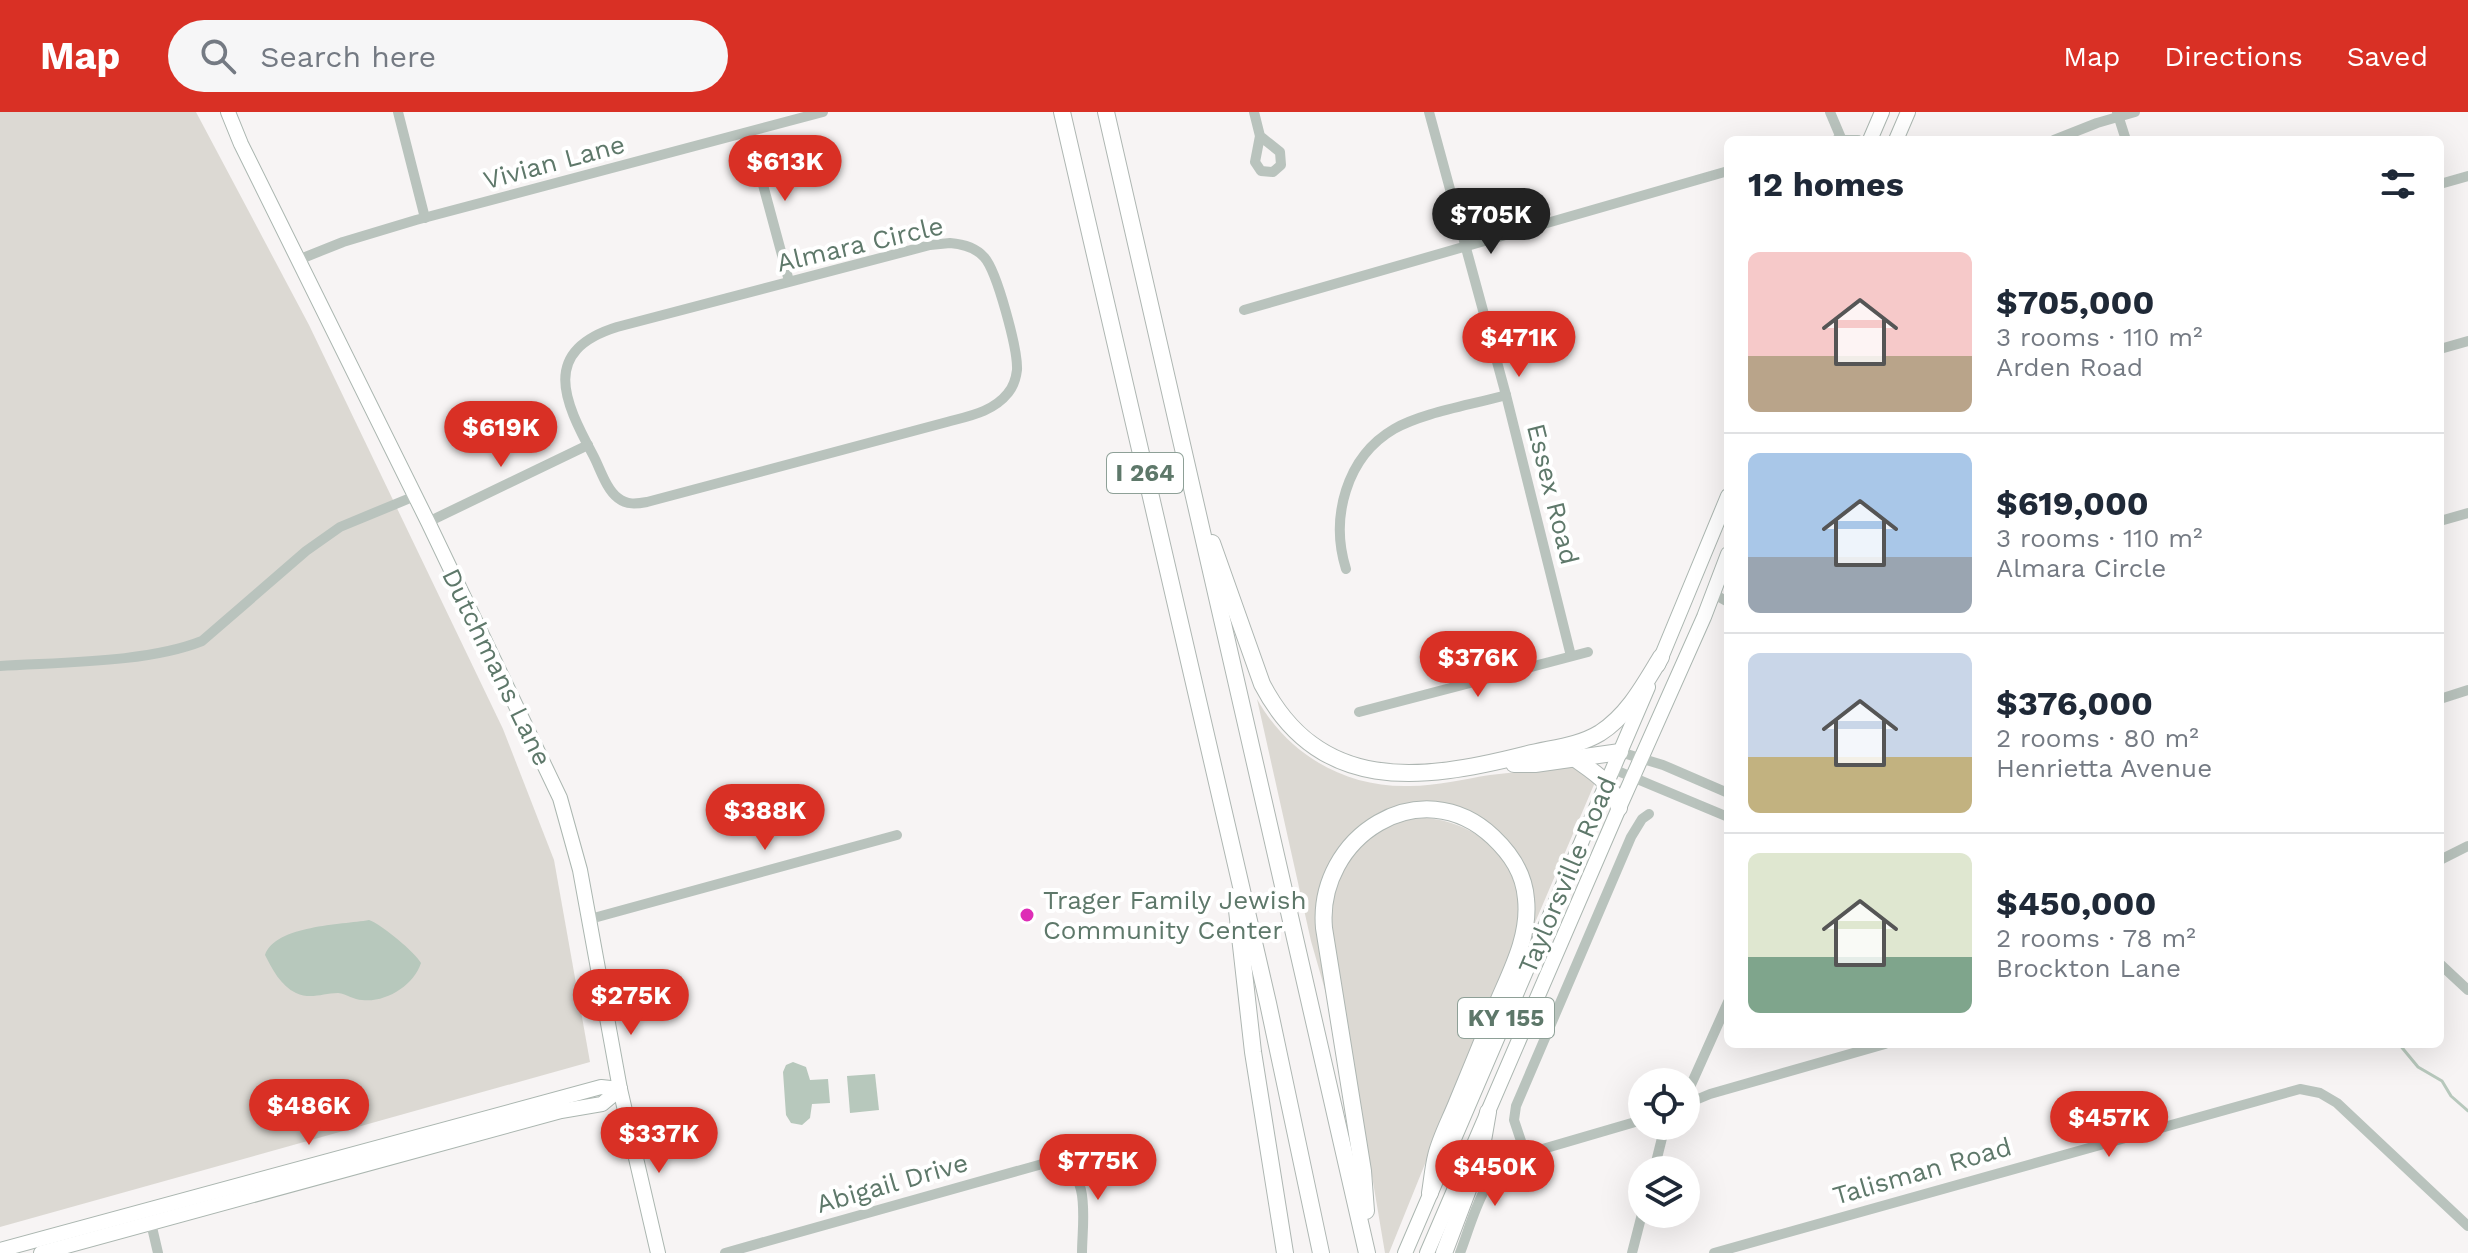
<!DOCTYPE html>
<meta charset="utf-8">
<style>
:root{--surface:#fff;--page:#f6f6f7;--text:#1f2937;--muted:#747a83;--line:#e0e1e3;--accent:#d93025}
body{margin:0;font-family:"Work Sans",sans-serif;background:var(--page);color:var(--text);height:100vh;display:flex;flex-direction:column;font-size:30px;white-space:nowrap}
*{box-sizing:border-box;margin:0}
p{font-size:26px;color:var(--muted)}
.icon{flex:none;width:44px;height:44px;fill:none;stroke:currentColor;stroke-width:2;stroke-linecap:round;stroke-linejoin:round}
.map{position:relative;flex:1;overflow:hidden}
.sheet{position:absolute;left:1724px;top:24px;width:720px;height:912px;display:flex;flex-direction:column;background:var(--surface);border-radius:12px;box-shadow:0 8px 32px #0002}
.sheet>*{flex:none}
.fabs{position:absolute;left:1628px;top:956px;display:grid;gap:16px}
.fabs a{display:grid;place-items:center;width:72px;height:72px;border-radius:50%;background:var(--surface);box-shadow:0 8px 32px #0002;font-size:40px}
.price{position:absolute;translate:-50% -68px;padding:0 18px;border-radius:28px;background:var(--accent);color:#fff;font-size:26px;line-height:52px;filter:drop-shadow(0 2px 4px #0008)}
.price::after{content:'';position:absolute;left:50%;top:48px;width:24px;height:18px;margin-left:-12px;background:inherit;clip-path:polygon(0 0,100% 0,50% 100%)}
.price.active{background:#222;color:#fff}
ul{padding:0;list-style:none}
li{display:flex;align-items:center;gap:24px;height:200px;padding:0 24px}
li+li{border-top:2px solid var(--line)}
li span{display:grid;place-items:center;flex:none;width:224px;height:160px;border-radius:12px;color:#555}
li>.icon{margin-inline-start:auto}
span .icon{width:96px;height:96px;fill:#fffc;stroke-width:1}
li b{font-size:34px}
h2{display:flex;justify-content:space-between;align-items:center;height:96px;padding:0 24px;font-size:34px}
header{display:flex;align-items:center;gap:48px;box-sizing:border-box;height:112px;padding:0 40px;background:var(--accent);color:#fff}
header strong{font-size:38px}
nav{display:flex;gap:44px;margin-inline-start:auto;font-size:28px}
.search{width:560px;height:72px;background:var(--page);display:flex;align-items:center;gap:20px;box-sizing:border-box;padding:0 28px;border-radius:44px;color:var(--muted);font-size:30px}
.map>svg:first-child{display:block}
.green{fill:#dcd9d3}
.water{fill:#b7c8bc}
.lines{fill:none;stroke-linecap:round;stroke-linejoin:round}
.stream{stroke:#b7c8bc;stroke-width:3}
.major-casing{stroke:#abb6b0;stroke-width:16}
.highway-casing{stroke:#aeb6b2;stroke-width:18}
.minor{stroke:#b9c3bd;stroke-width:10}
.major{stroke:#fff;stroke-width:14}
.highway{stroke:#fff;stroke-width:16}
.poi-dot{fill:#de2db6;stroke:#fff;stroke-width:3}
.labels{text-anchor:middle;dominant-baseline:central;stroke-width:8;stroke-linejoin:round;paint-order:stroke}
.shield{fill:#fff;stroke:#8ea097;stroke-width:2}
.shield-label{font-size:24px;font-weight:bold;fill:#5e786a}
.street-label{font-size:26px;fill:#5e786a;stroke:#fff}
.poi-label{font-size:26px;fill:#5e786a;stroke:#fff;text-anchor:start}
</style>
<header>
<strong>Map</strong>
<div class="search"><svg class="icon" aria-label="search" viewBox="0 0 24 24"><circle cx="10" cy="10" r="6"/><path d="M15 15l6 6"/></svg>Search here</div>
<nav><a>Map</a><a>Directions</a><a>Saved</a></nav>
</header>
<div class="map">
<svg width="2468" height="1141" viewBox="0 0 2468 1141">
<rect width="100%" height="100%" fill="#f7f4f4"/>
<!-- green -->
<g class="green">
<path d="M0 0H196L309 213 503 617 554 748 590 950 0 1115Z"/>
<path d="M1257 587C1288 643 1346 676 1410 674 1437 674 1464 667 1490 663 1515 660 1540 658 1564 655L1577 656 1596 668 1534 813 1531 784 1474 705 1375 704 1358 715 1340 733 1324 763 1317 794 1327 885 1311 829Z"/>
<path d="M1425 706C1473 709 1520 745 1519 797 1519 808 1517 819 1515 829L1389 1141H1385L1333 833 1330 793 1342 754 1371 722 1403 708Z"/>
</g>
<!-- water -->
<g class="water">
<path d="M369 808C381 812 416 841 421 851 414 873 386 891 362 888 354 888 347 882 338 881 323 881 311 888 296 881 281 874 272 857 265 843 276 813 341 813 369 808Z"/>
<path d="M793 950 806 955 810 968 828 967 830 991 812 992 810 1006 802 1013 791 1011 786 1003 783 960 786 953Z"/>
<path d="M875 962 879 998 850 1001 847 964Z"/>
</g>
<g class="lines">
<!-- stream -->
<path class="stream" d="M2399 932 2418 955 2442 969 2451 984 2468 999"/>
<defs>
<g id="major">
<path d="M228 0 241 32 428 410 560 686 580 758 620 977 658 1141"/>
<path d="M1870 28 1882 0"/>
<path d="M1896 28 1908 0"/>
<path d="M1658 553 1728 384"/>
<path d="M0 1138 601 975 620 977"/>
<path d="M41 1141 561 999 602 992 620 977"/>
<path d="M1405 1141 1648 575"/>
<path d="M1427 1141 1619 696 1704 505 1728 442"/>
</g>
<g id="highway">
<path d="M1062 0 1268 891 1321 1141"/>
<path d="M1106 0 1367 1141"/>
<path d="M1212 431 1262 572C1319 682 1421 669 1524 643 1550 636 1577 635 1600 621 1628 603 1644 573 1661 545"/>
<path d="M1574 646C1595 661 1612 670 1619 696"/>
<path d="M1514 652H1535L1620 640"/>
<path d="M1237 798 1253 940 1285 1141"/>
<path d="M1366 1099 1363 1059 1324 816C1316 725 1421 657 1493 725 1511 742 1524 761 1526 787 1530 824 1511 859 1497 892 1484 926 1470 959 1456 993 1449 1010 1440 1027 1436 1044 1433 1056 1432 1069 1430 1081"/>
<path d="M1444 1141 1480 1046 1488 1000"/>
</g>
</defs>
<!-- major casing -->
<use href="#major" class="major-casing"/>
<!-- highway casing -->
<use href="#highway" class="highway-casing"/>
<!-- minor -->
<g class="minor">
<path d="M398 0 425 106"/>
<path d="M1254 0 1260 24 1255 50 1261 59 1273 60 1281 53 1280 40 1260 24"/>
<path d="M1429 0 1506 283 1571 544"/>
<path d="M1830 0 1841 26"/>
<path d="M2117 0 2126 28"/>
<path d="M749 21 789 169"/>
<path d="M1836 28H1858"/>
<path d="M2054 28 2097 11 2135 0"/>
<path d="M2440 72 2468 64"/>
<path d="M950 131C963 132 975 135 984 145 997 159 1018 238 1017 258 1016 266 1013 275 1008 281 993 300 969 304 947 310L647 390C636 392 627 393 618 386 606 377 600 356 593 343 564 289 540 239 617 215L930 133Z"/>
<path d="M298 148 343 130 416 108 823 0"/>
<path d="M1244 198 1728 59"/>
<path d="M2440 237 2468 229"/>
<path d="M2440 409 2468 401"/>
<path d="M428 410 588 333"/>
<path d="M1346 457C1330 406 1346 345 1394 317 1424 300 1472 293 1506 283"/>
<path d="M1712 481 1728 490"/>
<path d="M0 554C60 550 147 551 202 529L306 439 340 415 415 384"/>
<path d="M2440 587 2468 578"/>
<path d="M1359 600 1588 540"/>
<path d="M1620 640 1663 653 1728 681"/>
<path d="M1613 657 1728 705"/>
<path d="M2440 748 2468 734"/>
<path d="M590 807 897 723"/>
<path d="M2440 852 2468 878"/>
<path d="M1686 984 1728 890"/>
<path d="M1686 992 1710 982 1885 932"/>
<path d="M1525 1041 1514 1008 1516 994 1631 725 1642 707 1649 702"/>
<path d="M1654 1058 1665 1014"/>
<path d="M151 1111 158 1141"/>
<path d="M725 1141 1053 1049C1093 1057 1082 1110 1082 1141"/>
<path d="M1460 1141C1473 1107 1481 1068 1512 1046L1642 1008"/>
<path d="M1632 1141 1642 1102"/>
<path d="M1714 1141 2300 977 2320 981 2337 991 2468 1114"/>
</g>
<!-- major -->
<use href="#major" class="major"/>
<!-- highway -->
<use href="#highway" class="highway"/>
</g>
<!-- markers -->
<circle class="poi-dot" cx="1027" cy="803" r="8"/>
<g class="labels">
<!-- shield labels -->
<g class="shield">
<rect x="1107" y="341" width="76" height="40" rx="6"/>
<rect x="1458" y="886" width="96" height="40" rx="6"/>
</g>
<g class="shield-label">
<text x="1145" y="361">I 264</text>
<text x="1506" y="906">KY 155</text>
</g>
<!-- street labels -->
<g class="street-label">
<text transform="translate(554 50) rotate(-15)">Vivian Lane</text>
<text transform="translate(860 132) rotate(-13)">Almara Circle</text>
<text transform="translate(1553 382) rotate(76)">Essex Road</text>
<text transform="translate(497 555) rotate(64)">Dutchmans Lane</text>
<text transform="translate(1567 763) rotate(-67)">Taylorsville Road</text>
<text transform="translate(1922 1059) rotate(-16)">Talisman Road</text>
<text transform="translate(892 1071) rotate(-16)">Abigail Drive</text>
</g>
<!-- poi labels -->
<g class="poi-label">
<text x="1043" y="788">Trager Family Jewish<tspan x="1043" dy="30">Community Center</tspan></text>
</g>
</g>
</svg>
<div class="fabs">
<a><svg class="icon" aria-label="locate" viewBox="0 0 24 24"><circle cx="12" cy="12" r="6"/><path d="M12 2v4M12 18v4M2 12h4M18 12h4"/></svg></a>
<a><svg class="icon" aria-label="layers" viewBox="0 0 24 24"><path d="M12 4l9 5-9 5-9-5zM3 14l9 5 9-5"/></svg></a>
</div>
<b class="price" style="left:785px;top:91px">$613K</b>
<b class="price active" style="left:1491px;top:144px">$705K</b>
<b class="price" style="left:1519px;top:267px">$471K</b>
<b class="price" style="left:501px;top:357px">$619K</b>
<b class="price" style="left:1478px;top:587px">$376K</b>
<b class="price" style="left:765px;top:740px">$388K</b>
<b class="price" style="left:631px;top:925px">$275K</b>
<b class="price" style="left:309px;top:1035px">$486K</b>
<b class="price" style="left:2109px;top:1047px">$457K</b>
<b class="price" style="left:659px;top:1063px">$337K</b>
<b class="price" style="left:1098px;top:1090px">$775K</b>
<b class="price" style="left:1495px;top:1096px">$450K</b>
<section class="sheet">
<h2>12 homes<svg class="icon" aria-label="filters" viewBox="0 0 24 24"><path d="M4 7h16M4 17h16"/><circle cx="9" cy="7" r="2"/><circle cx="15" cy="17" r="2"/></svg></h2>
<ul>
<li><span style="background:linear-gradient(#f6c9c9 65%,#b9a48a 0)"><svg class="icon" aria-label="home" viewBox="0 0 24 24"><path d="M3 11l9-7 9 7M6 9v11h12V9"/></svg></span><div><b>$705,000</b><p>3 rooms · 110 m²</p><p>Arden Road</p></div></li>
<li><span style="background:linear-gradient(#a9c7e8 65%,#9aa5b1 0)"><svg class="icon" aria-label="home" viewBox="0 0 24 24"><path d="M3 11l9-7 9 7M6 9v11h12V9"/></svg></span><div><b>$619,000</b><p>3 rooms · 110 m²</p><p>Almara Circle</p></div></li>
<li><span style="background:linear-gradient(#c9d6e8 65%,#c2b280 0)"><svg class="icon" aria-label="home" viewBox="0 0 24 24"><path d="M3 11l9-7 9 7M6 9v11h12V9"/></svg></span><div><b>$376,000</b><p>2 rooms · 80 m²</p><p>Henrietta Avenue</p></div></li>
<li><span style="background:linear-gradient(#dfe7d0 65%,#7fa58c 0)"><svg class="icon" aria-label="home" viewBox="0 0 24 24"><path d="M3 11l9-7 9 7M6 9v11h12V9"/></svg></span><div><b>$450,000</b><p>2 rooms · 78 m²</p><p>Brockton Lane</p></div></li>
</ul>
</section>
</div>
